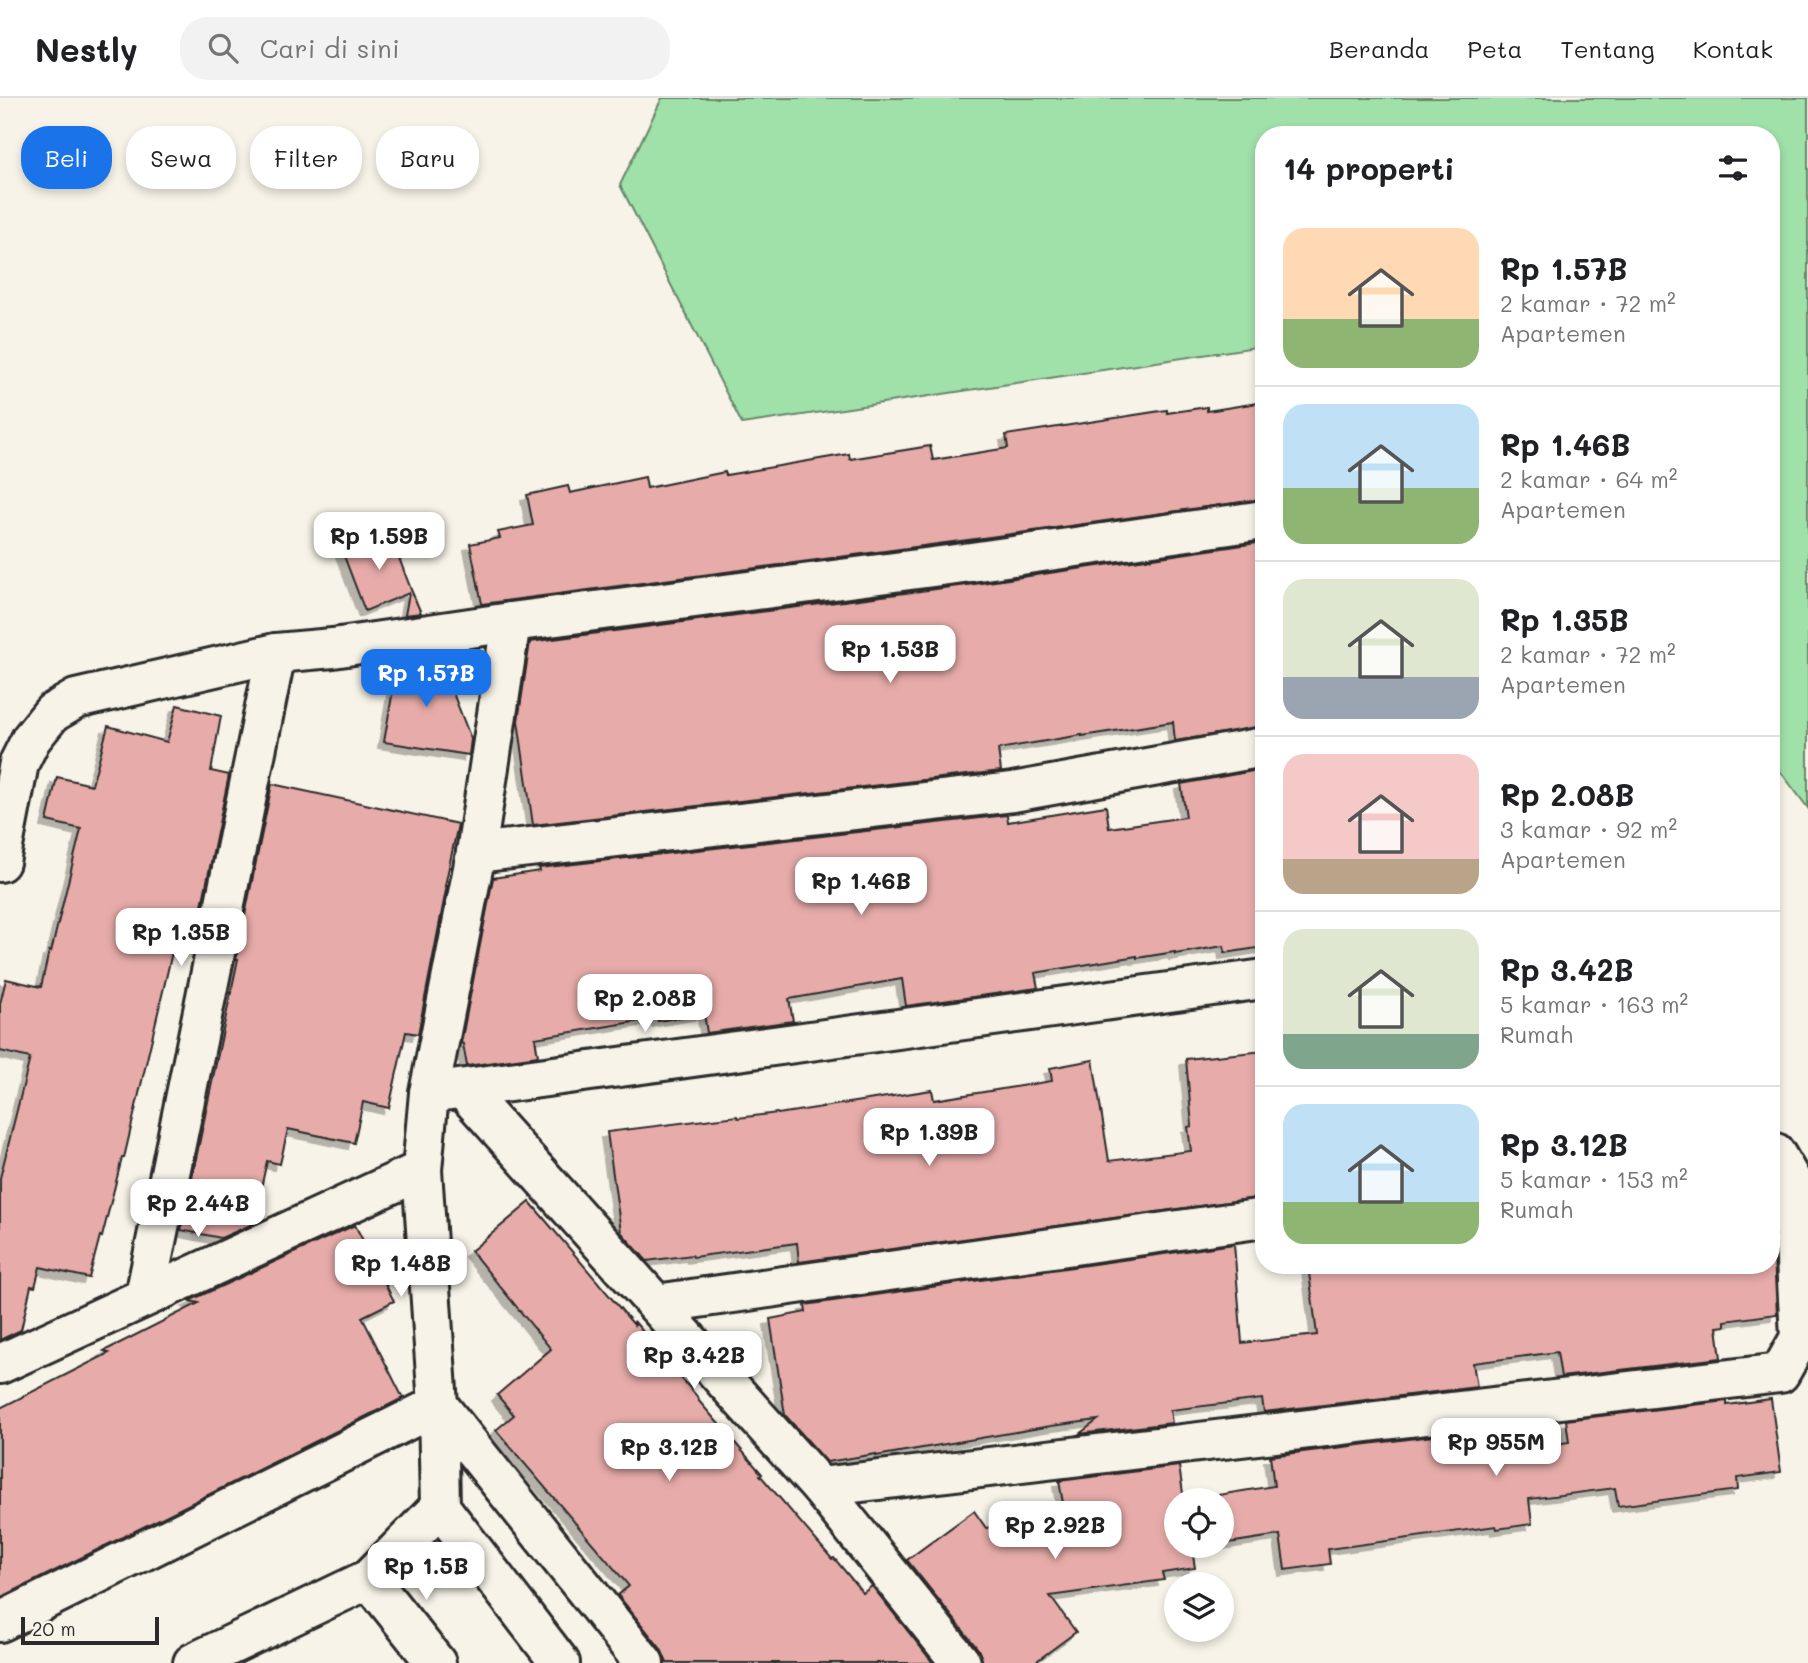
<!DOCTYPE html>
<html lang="id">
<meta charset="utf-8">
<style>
:root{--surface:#fff;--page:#f2f2f2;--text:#202124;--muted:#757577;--line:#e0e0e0;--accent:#1a73e8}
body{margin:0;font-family:Mali,sans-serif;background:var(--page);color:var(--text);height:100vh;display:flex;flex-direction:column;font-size:26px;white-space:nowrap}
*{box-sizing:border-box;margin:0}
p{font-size:23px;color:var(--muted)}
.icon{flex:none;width:38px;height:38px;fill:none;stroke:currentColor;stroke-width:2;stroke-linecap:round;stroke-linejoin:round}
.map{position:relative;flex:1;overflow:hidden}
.sheet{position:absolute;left:1255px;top:28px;width:525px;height:1148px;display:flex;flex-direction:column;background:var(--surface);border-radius:28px;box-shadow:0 4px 10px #0003}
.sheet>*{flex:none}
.top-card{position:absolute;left:21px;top:28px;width:665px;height:63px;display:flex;gap:14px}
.controls{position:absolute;left:1164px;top:1390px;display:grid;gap:14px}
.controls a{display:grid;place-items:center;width:70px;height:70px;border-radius:50%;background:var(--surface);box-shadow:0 4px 10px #0003;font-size:35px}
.scale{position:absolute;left:21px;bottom:18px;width:138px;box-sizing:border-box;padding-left:7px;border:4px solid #2b2b2b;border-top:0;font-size:19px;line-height:24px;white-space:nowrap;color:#2b2b2b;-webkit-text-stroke:5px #f7f3e8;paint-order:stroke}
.price{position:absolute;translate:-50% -60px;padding:0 16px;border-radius:14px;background:#fff;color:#222;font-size:23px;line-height:46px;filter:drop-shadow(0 2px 4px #0008)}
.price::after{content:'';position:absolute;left:50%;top:42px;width:21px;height:16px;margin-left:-10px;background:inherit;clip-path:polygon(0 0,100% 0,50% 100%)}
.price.current{background:var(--accent);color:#fff}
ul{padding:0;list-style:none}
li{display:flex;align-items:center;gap:21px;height:175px;padding:0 28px}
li+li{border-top:2px solid var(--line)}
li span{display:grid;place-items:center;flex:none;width:196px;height:140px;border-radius:21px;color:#555}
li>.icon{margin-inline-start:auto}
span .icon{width:84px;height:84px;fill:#fffc;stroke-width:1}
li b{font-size:30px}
h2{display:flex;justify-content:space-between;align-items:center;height:84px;padding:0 28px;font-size:30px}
.chip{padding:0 24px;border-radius:28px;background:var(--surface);box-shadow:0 4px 10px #0003;font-size:24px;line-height:63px}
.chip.current{background:var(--accent);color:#fff}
header{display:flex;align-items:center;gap:42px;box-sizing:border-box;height:98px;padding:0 35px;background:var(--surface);border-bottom:2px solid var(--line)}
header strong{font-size:33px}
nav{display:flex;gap:38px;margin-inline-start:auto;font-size:24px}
.search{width:490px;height:63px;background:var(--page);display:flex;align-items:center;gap:18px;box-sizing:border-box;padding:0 24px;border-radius:28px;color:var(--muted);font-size:26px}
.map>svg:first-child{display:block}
.green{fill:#a0e0a9;stroke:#66866a;stroke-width:2}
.building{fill:#e7aca9;stroke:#2b2b2b;stroke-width:2;filter:url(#shadow)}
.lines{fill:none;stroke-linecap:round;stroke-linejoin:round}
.minor-casing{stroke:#2b2b2b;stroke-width:44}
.minor{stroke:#f7f3e8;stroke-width:38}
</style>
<header>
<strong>Nestly</strong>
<div class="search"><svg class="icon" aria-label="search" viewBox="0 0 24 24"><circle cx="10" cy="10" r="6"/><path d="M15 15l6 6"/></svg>Cari di sini</div>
<nav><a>Beranda</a><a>Peta</a><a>Tentang</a><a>Kontak</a></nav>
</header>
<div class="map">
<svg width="1808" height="1565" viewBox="0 0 1808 1565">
<defs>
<filter id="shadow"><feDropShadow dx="-6" dy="6" stdDeviation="0" flood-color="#0004"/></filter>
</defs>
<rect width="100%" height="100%" fill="#f7f3e8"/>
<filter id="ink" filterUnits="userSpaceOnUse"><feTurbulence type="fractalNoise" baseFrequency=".0143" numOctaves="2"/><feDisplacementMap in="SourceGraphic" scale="14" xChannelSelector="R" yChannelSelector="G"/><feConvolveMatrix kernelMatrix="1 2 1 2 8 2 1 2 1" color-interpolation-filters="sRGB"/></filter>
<g filter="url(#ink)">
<!-- green -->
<path class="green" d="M662 0H1808V710L1771 661V37H1264L1263 248 742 326 620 87Z"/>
<!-- building -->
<g class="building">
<path d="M1264 304V401L968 442 482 506 470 446 500 440 498 434 533 427 527 397 568 388 570 395 645 379 647 390 725 374 726 377 849 356 850 361 930 348 933 362 1008 350 1006 337 1167 312V315L1207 309V313Z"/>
<path d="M388 431 412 494 421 515 405 517 409 495 365 513 341 450Z"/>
<path d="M1264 444V628L1175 643 1173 624 1082 638V637L998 651 1001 673 533 727 518 623 530 544 974 486Z"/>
<path d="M438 557 471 641 469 657 384 644 398 563Z"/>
<path d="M177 607 221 618 211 673 229 677 193 851 174 846 124 1060H122L102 1139 100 1138 89 1180 40 1169 35 1189 31 1188 21 1232 0 1242V1080L30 960 0 953V906L6 881 41 889 49 853 51 854 81 731 47 723 57 679 92 687 108 628 167 644Z"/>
<path d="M1264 671V849L1225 855 1224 848 1175 856V854L1137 860V858L1035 875 1038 890 906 908 902 881 789 901 793 923 707 935 704 915 658 923V920L535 940 538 958 467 968 463 946 461 945 493 780 540 773 539 770 1007 717 1008 724 1106 708 1109 730 1186 719 1181 686Z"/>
<path d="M272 686 458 726 445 788 447 787 418 936 406 934 389 1010 363 1004 354 1045 288 1031 280 1066 267 1063 253 1126 221 1140 181 1132 238 861H236Z"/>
<path d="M1264 953V1099L799 1164 797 1145 693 1159 692 1157 647 1163 621 1134 607 1034 737 1018 738 1020 777 1015 778 1016 932 992 934 1002 1052 983 1050 970 1093 962 1109 1063 1191 1053 1188 1029 1192 1028 1186 961Z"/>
<path d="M1771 1102 1777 1216 1725 1223V1228L1717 1229 1721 1260 1561 1279 1557 1254 1473 1265 1477 1289 1264 1314 1262 1301 1170 1312 1172 1325 1079 1336 1098 1322 1051 1328 876 1358V1356L827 1364 785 1317 770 1221 806 1214 805 1207 1234 1146 1242 1245 1317 1237 1308 1167H1771Z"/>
<path d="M530 1104 635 1228 634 1223 699 1301 698 1302 762 1376 760 1377 832 1461 834 1460 863 1495 872 1488 933 1565H667L661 1551 618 1497 629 1488 496 1332 514 1317 497 1297 551 1251 471 1153Z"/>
<path d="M355 1127 394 1203 362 1219 403 1300 0 1500V1310L109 1255 104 1253 199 1205 189 1203Z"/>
<path d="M1771 1301 1781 1374 1737 1380 1738 1392 1618 1408 1615 1390 1529 1401 1532 1426 1497 1431 1496 1428 1328 1451 1330 1466 1285 1472 1280 1437 1222 1446V1402H1187L1274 1388 1270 1358 1482 1332 1486 1357 1569 1344 1566 1322 1727 1303V1307Z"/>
<path d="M1179 1368 1184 1402H1176V1447H1213L1192 1451 1195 1470 1162 1475 1164 1482 1050 1498 1076 1534 1034 1565H982V1561L978 1551 907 1462 974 1413 986 1430 1065 1416 1059 1383Z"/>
</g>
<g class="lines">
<defs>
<g id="minor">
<path d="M511 524 476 755 429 995 1264 881"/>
<path d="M476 755 1013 694 1264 649"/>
<path d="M0 764 19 665 31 641 52 615 76 601 276 555 333 550 511 524 971 464 1264 422"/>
<path d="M463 991 820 1389 961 1565"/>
<path d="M429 995 422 1072 438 1307 440 1409 560 1565"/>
<path d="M145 1198 276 555"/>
<path d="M656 1206 1264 1120"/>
<path d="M0 1266 422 1072"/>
<path d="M820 1389 1780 1275 1800 1240 1792 1084 1775 1055H1771"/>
<path d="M369 1481 436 1565"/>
<path d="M0 1524 438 1307 644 1565"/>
<path d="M193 1565 369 1481 440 1409"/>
</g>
</defs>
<!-- minor casing -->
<use href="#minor" class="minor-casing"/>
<!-- minor -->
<use href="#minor" class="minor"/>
</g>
</g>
</svg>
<div class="controls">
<a><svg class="icon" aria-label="locate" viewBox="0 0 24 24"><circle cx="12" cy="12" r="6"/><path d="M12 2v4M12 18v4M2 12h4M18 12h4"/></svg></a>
<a><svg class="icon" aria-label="layers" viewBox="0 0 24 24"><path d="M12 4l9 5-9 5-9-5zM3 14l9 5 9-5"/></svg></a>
</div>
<div class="scale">20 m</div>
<b class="price" style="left:379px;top:474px">Rp 1.59B</b>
<b class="price" style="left:890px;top:587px">Rp 1.53B</b>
<b class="price current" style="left:426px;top:611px">Rp 1.57B</b>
<b class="price" style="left:861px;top:819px">Rp 1.46B</b>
<b class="price" style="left:181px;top:870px">Rp 1.35B</b>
<b class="price" style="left:645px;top:936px">Rp 2.08B</b>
<b class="price" style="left:929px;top:1070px">Rp 1.39B</b>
<b class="price" style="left:198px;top:1141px">Rp 2.44B</b>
<b class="price" style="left:401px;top:1201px">Rp 1.48B</b>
<b class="price" style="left:694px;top:1293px">Rp 3.42B</b>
<b class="price" style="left:1496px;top:1380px">Rp 955M</b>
<b class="price" style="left:669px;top:1385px">Rp 3.12B</b>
<b class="price" style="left:1055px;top:1463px">Rp 2.92B</b>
<b class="price" style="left:426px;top:1504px">Rp 1.5B</b>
<div class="top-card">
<a class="chip current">Beli</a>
<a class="chip">Sewa</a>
<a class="chip">Filter</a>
<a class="chip">Baru</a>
</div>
<section class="sheet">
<h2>14 properti<svg class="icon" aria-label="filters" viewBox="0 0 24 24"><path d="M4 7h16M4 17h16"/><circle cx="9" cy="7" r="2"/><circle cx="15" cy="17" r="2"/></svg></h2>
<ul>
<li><span style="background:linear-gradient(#ffd9b3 65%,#8fb573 0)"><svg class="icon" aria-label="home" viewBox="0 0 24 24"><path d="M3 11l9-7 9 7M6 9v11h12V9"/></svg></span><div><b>Rp 1.57B</b><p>2 kamar · 72 m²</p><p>Apartemen</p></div></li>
<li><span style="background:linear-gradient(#bfe0f5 60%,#8fb573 0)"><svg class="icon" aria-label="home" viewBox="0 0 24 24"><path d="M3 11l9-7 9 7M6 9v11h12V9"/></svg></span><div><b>Rp 1.46B</b><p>2 kamar · 64 m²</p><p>Apartemen</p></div></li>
<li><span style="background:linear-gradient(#dfe7d0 70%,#9aa5b1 0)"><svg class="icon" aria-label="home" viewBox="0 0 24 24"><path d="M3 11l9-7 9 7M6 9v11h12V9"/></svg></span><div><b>Rp 1.35B</b><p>2 kamar · 72 m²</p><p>Apartemen</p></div></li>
<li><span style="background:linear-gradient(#f6c9c9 75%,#b9a48a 0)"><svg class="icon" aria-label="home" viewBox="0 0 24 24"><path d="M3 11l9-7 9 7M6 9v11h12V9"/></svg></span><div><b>Rp 2.08B</b><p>3 kamar · 92 m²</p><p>Apartemen</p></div></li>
<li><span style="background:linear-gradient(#dfe7d0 75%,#7fa58c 0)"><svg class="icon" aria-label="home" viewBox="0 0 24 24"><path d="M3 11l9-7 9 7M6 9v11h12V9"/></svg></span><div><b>Rp 3.42B</b><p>5 kamar · 163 m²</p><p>Rumah</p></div></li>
<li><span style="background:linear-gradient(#bfe0f5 70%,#8fb573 0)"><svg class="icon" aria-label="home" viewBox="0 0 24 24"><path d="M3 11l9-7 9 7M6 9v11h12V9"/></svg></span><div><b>Rp 3.12B</b><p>5 kamar · 153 m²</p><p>Rumah</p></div></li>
</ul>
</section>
</div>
